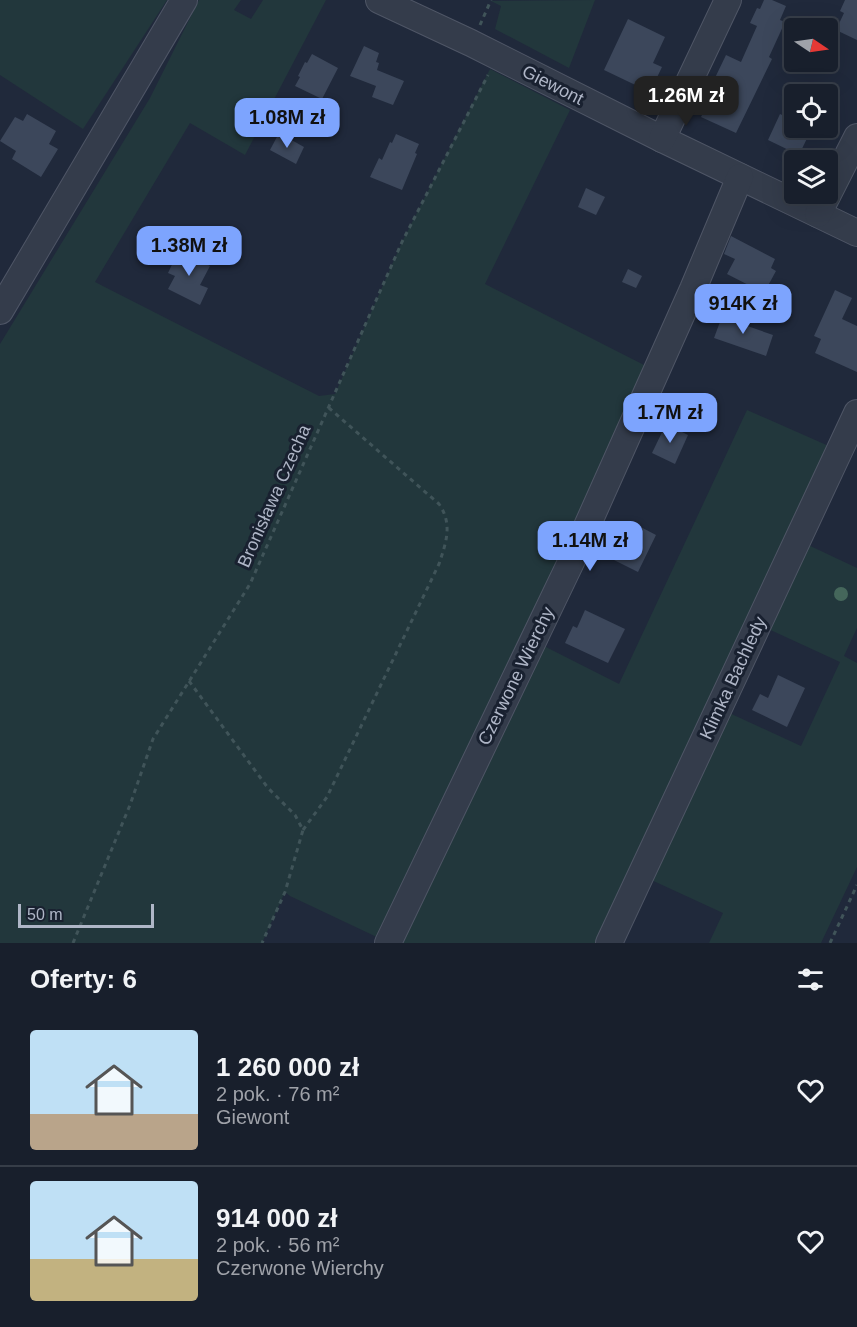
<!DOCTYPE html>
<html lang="pl">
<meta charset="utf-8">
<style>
:root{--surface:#181f2c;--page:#252c38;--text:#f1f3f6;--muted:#9fa2a9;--line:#363d48;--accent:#7da4fe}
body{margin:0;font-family:Helvetica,sans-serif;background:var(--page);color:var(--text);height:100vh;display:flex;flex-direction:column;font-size:22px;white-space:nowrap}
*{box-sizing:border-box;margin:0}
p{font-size:20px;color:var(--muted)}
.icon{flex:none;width:33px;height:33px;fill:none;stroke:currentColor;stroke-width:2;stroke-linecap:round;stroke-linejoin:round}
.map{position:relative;height:943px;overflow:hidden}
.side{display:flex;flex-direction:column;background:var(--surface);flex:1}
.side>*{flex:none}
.needle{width:39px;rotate:103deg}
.fabs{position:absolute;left:784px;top:18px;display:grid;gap:12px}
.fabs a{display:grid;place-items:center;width:54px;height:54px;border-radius:6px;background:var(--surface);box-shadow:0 6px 24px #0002,0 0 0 2px var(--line);font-size:30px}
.scale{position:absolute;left:18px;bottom:15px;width:136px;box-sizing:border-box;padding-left:6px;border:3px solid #afb6c7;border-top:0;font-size:16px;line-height:21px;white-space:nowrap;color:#afb6c7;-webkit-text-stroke:4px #192130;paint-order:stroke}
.price{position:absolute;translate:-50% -51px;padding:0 14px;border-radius:12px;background:var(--accent);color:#111;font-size:20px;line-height:39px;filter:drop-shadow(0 2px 3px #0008)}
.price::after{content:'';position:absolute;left:50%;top:36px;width:18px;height:14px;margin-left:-9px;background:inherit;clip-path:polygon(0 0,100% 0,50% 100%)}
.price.on{background:#222;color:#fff}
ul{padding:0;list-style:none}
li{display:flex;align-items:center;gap:18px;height:150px;padding:0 30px}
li+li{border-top:2px solid var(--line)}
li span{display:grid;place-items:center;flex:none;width:168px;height:120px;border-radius:6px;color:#555}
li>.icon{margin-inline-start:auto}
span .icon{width:72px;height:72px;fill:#fffc;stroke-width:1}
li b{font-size:26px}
h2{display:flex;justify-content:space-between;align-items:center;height:72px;padding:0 30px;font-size:26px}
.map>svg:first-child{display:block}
.green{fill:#22373c}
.building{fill:#3c475b}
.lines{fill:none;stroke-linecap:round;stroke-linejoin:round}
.minor-casing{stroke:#4f5666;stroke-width:28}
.path{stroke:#405459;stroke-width:3;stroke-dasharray:4.5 4.5;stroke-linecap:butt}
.minor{stroke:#343c4b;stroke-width:26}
.tree{fill:#45675b}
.labels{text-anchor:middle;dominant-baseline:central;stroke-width:6;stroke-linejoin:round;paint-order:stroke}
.street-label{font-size:18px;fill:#afb6c7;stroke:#192130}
</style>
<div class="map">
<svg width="857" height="943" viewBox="0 0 857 943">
<rect width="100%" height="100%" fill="#20293b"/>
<!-- green -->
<g class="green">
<path d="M0 0H167L83 129 0 75Z"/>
<path d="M199 0H241L234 10 251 19 263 0H326L245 155 190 123 95 282 319 396 335 394 402 242 490 69 570 110 485 284 648 367 381 939 290 896 285 892 262 943H0V344L150 98Z"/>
<path d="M595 0 569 68 495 29 501 6 491 1Z"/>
<path d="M747 410 831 447 597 943H399L540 644 619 684Z"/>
<path d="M804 543 857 568V628L844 656 857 663V867L821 943H709L723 913 647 878 725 711 801 746 840 662 764 627Z"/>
</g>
<!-- building -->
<g class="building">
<path d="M764 0H772L786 6 780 20 785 22 769 57 772 59 736 133 701 117 704 111 700 109 726 55 741 62 757 26 750 23 757 8 760 9Z"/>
<path d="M845 0H857V40L836 30 844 13 840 11Z"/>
<path d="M628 19 665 37 653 63 662 67 650 92 604 70Z"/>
<path d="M364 46 379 53 376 62 379 63 377 70 404 81 393 105 372 97 376 86 350 76Z"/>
<path d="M312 54 338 68 322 99 295 86 300 77 298 76 305 62 307 63Z"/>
<path d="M27 114 56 131 49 144 58 149 41 177 12 159 16 151 0 141 15 117 23 121Z"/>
<path d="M780 114 795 121V128H812L799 155 768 140Z"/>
<path d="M279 133 304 147 296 164 270 150Z"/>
<path d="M396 134 419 144 415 153 417 154 402 190 370 177 379 158 382 160 390 142 392 143Z"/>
<path d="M586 188 605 197 596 215 578 207Z"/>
<path d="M731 236 775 259 771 268 776 271 764 293 727 274 735 259 724 254Z"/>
<path d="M179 250 210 266 200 285 208 288 200 305 168 289 175 276 168 273Z"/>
<path d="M628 269 642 276 636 288 622 282Z"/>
<path d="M835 290 852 298 842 319 857 326V372L815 353 821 339 814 336Z"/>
<path d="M724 311 738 316 736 322 773 335 766 356 714 338Z"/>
<path d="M666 424 688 435 675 464 652 453Z"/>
<path d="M635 524 656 535 638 572 604 555 613 537 623 543 626 537 628 538Z"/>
<path d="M585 610 625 629 608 663 565 643 573 626 577 628Z"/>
<path d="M778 675 805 688 787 727 752 710 760 694 768 698Z"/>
</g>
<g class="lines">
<defs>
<g id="minor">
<path d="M379 0 471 43 662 139 857 233"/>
<path d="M662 139 728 0"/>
<path d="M818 214 857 137"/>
<path d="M0 311 184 0"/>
<path d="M388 943 571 562 693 289 740 177"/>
<path d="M609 943 857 413"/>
</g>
</defs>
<!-- minor casing -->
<use href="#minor" class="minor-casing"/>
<!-- path -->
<g class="path">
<path d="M480 25 491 0"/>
<path d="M189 681 268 788 295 815 303 830 285 892 262 943"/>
<path d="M303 830 327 797 439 564C446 543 453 524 439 504L329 408"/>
<path d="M73 943 130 805 153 739 250 584 402 242 488 75"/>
<path d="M830 943 857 885"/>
</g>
<!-- minor -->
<use href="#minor" class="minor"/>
</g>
<!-- trees -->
<circle class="tree" cx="841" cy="594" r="7"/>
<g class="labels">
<!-- street labels -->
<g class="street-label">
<text transform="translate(553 85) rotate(27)">Giewont</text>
<text transform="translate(274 496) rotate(-66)">Bronisława Czecha</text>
<text transform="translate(516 676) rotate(-64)">Czerwone Wierchy</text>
<text transform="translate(733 678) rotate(-65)">Klimka Bachledy</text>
</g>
</g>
</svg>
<div class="fabs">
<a><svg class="needle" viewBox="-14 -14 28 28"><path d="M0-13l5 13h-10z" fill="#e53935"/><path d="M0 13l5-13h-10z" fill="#9fa2a9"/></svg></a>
<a><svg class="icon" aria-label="locate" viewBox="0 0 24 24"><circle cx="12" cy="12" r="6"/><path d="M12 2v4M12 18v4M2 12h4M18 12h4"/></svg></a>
<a><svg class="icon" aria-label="layers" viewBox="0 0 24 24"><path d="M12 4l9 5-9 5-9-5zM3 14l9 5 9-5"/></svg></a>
</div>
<div class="scale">50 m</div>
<b class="price on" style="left:686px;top:127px">1.26M zł</b>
<b class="price" style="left:287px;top:149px">1.08M zł</b>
<b class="price" style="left:189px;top:277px">1.38M zł</b>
<b class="price" style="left:743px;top:335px">914K zł</b>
<b class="price" style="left:670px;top:444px">1.7M zł</b>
<b class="price" style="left:590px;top:572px">1.14M zł</b>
</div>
<section class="side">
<h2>Oferty: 6<svg class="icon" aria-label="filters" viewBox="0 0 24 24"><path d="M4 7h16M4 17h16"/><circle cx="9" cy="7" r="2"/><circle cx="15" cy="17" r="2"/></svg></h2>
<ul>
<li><span style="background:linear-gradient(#bfe0f5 70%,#b9a48a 0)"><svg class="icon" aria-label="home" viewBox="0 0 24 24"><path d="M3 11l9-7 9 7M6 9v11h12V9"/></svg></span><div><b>1 260 000 zł</b><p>2 pok. · 76 m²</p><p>Giewont</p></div><svg class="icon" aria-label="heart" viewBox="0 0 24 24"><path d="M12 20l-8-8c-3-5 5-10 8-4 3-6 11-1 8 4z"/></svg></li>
<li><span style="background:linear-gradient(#bfe0f5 65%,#c2b280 0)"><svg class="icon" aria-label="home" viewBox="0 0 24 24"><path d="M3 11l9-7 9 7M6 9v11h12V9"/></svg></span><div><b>914 000 zł</b><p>2 pok. · 56 m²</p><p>Czerwone Wierchy</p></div><svg class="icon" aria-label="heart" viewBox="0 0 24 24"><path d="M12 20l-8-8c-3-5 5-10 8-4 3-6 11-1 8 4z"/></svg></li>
</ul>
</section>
